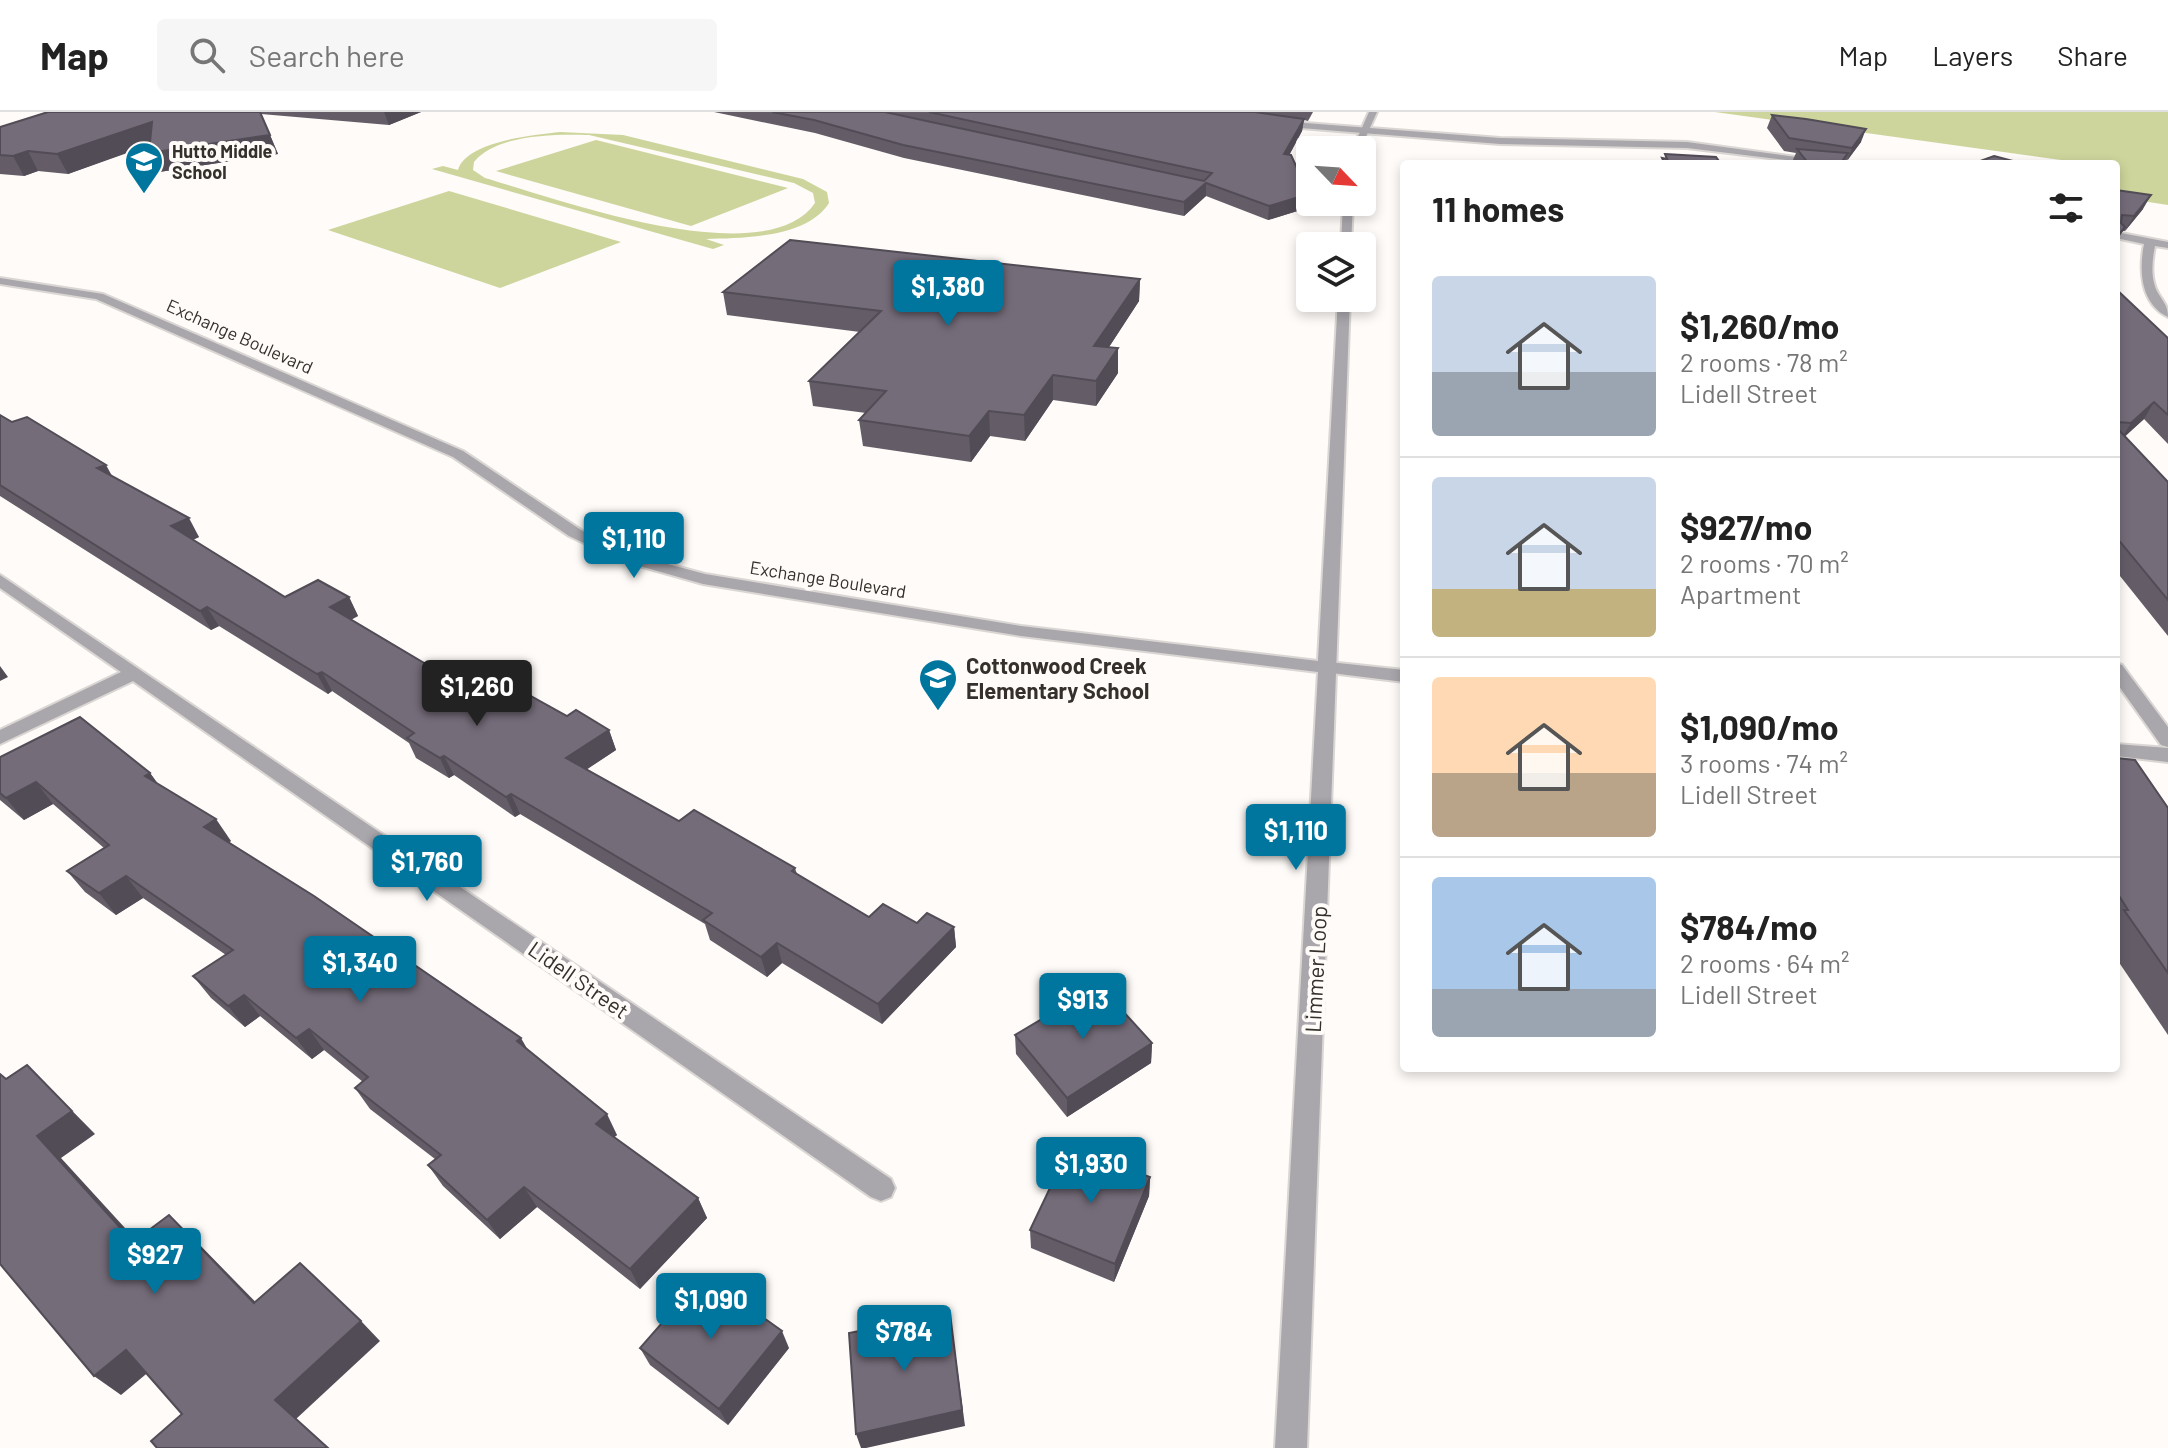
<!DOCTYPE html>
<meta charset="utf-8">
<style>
:root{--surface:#fff;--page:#f6f6f6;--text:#222;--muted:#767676;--line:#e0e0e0;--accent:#00769f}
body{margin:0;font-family:Barlow,sans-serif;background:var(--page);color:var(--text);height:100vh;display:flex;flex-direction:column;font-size:30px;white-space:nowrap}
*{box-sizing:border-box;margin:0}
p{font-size:26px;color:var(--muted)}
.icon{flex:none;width:44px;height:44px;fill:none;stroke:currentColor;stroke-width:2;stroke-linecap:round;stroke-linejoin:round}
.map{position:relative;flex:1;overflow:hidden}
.details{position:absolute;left:1400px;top:48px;width:720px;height:912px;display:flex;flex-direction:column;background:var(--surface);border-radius:8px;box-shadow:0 4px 12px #0003}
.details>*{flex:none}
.needle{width:52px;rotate:115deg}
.buttons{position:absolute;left:1296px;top:24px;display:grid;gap:16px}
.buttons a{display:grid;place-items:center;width:80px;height:80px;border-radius:8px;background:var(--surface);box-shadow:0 4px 12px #0003;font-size:40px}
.price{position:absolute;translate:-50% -68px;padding:0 18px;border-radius:8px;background:var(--accent);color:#fff;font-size:26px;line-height:52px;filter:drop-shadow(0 2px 4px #0008)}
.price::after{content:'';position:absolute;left:50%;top:48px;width:24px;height:18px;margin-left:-12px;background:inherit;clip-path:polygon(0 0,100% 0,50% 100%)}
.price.current{background:#222;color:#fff}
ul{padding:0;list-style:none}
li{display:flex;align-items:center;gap:24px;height:200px;padding:0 32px}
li+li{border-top:2px solid var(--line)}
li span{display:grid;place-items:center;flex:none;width:224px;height:160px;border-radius:8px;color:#555}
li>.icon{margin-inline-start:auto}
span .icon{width:96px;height:96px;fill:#fffc;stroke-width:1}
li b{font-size:34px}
h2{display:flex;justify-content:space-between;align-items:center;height:96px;padding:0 32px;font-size:34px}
header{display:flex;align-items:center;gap:48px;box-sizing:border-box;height:112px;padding:0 40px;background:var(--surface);border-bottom:2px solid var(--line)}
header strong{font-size:38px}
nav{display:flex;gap:44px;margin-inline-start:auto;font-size:28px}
.search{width:560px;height:72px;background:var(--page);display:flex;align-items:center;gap:20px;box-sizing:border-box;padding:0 28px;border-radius:8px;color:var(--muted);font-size:30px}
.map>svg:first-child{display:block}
.green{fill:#cdd59c;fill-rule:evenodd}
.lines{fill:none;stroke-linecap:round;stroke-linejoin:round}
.minor-casing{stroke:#dad6d3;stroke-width:4}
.tertiary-casing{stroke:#dad6d3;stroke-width:4}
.minor{fill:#a9a6ac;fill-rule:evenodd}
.tertiary{fill:#a9a6ac;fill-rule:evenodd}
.wall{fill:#645d68}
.shaded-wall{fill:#514c55}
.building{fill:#746c79;stroke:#514c55;stroke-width:2}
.labels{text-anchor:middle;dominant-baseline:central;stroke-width:8;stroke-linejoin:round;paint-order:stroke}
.far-poi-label{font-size:18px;font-weight:bold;fill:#35302b;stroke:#fefbf8;text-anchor:start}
.far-street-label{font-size:18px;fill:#35302b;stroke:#fefbf8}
.poi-label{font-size:22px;font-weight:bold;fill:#35302b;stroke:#fefbf8;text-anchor:start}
.street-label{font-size:22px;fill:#35302b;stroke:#fefbf8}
</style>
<header>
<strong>Map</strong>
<div class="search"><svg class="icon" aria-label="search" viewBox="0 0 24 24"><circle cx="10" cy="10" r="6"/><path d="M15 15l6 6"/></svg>Search here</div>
<nav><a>Map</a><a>Layers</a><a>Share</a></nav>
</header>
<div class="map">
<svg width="2168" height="1336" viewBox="0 0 2168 1336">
<rect width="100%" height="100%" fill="#fefbf8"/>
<!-- green -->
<g class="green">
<path d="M1715 0H2168V93L2116 85V52H2090Z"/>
<path d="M560 20 623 23 803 67 827 80 829 91C807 126 743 126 706 127L724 133 713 137 432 57 443 54 458 58C466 29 534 23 560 20ZM589 23 794 71 813 81 815 91C765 164 552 85 485 66L473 58 474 50C497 22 555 22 589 23Z"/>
<path d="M596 28 788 76 691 114 496 59Z"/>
<path d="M449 79 621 130 500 176 328 118Z"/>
</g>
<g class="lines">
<defs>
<g id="minor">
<path d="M1279 9 1500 26 1687 30 1846 52H1819L1687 36 1500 32 1276 14Z"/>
<path d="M2116 120 2168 130V136L2155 134C2152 149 2150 166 2158 181 2163 190 2168 193 2168 205 2140 191 2139 158 2144 132L2116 126Z"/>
<path d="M0 463 891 1067 895 1076 891 1085 881 1089 871 1085 133 569 0 632V618L121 560 0 476Z"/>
<path d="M1329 550 1404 558V570L1323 560 1320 556Z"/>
<path d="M2116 551 2122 553 2168 615V635L2161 633 2116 570Z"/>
<path d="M2116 632 2168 636V650L2116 644Z"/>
</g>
<g id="tertiary">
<path d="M1369 0H1377L1360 38H1352Z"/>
<path d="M1343 90H1353L1351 134H1341Z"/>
<path d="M0 166 103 182 463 339 581 418 634 443 705 462 1021 514 1318 549 1338 186H1350L1307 1336H1275L1318 560 1021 524 703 472 622 449 569 424 453 345 96 187 0 172Z"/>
</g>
</defs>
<!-- minor casing -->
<use href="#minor" class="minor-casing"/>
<!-- tertiary casing -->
<use href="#tertiary" class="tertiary-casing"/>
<!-- minor -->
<use href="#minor" class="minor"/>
<!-- tertiary -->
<use href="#tertiary" class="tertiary"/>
</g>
<!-- wall -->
<g class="wall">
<path d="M48 0H421L389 13 261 2 278 42 159 60 150 32 68 62 38 59 24 64 0 62V15Z"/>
<path d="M714 0H1313L1308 9 1304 8 1302 19 1289 43 1307 96 1268 108 1206 84 1184 104 904 46 815 21Z"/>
<path d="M1772 3 1861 30 1844 52H1794L1792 50 1796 41 1784 39 1767 16Z"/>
<path d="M2116 78 2143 97 2125 119H2123L2116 130Z"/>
<path d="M1140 167 1139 189 1109 235 1118 236V261L1096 294 1053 288 1025 329 990 324 971 350 863 334 859 308 866 301 813 294 809 269 860 220 727 203 723 180Z"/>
<path d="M2116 177 2168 226V332L2144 307 2125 324 2168 370V524L2116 459Z"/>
<path d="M0 303 113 365 199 425 193 428 285 485H349L358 504 351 507 468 577 567 604 609 618 616 638 586 658 679 709 795 756 797 762 869 805 954 815 956 835 882 912 782 851 767 865 710 828 705 812 520 702 515 705 454 663 449 666 416 646 409 631 332 579 328 582 219 514 211 518 0 384Z"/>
<path d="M0 645 150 661 158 672 231 729 229 730 528 938 617 1023 614 1025 698 1086 707 1106 640 1177 537 1095 500 1127 443 1074 428 1053 435 1047 370 997 355 976 363 970 324 938 312 947 260 904 245 915 211 886 193 864 226 843 143 786 116 803 85 780 67 759 104 736 53 692 24 708 0 688Z"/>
<path d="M2116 646 2168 696V923L2116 846Z"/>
<path d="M1015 923 1152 931 1151 951 1067 1005 1016 942Z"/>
<path d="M1150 1065 1149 1084 1114 1170 1031 1136 1030 1118Z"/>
<path d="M640 1236H789L728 1313 650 1253Z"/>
</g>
<!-- shaded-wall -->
<g class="shaded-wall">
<path d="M384 0H421L389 13Z"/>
<path d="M1304 7 1302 19 1283 55 1284 42Z"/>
<path d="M152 10 161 29 68 62 57 42Z"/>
<path d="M1866 17 1861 30 1847 49 1852 36Z"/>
<path d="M270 23 278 42 159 60 149 41Z"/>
<path d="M28 39 38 59 24 64 13 44Z"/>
<path d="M1206 71V84L1184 104V90Z"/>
<path d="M1309 82 1307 96 1268 108 1269 94Z"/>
<path d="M2151 83 2143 97 2125 119 2134 104Z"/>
<path d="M1140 167 1139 189 1094 258V234Z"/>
<path d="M1118 236V261L1096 294V269Z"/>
<path d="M1053 263V288L1025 329 1024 303Z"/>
<path d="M2154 290 2144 307 2120 329 2131 311Z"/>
<path d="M989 299 990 324 971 350 969 324Z"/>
<path d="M106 353 116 371 97 356Z"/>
<path d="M189 406 199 425 182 432 171 414Z"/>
<path d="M349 485 358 504 340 514 330 495Z"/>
<path d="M207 495 219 514 211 518 200 499Z"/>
<path d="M0 554 8 565 0 569Z"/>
<path d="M322 560 332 579 328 582 317 562Z"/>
<path d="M609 618 616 638 573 666 566 646Z"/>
<path d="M444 644 454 663 449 666 440 646Z"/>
<path d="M150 661 166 683 145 664Z"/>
<path d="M36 670 53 692 24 708 6 686Z"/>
<path d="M511 682 520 702 515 705 506 685Z"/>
<path d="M216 707 231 729 219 737 204 715Z"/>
<path d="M126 764 143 786 116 803 99 781Z"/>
<path d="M954 815 956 835 882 912 878 892Z"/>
<path d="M777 831 782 851 767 865 761 845Z"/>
<path d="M244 883 260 904 245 915 228 894Z"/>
<path d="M309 917 324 938 312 947 296 926Z"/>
<path d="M521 926 533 947 517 929Z"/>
<path d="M1152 931 1151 951 1067 1005V986Z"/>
<path d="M27 953 95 1022 61 1046 157 1151 133 1130 37 1024Z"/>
<path d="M607 1002 617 1023 606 1032 596 1012Z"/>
<path d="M1150 1065 1149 1084 1114 1170 1115 1152Z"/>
<path d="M524 1075 537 1095 500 1127 487 1108Z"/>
<path d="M698 1086 707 1106 640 1177 630 1157Z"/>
<path d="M169 1103 191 1124 276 1211 254 1191Z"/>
<path d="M950 1201 965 1314 866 1336H861L856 1322Z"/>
<path d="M361 1209 380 1229 296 1307 275 1288Z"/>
<path d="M782 1219 789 1236 728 1313 719 1297Z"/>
<path d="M126 1238 151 1258 121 1283 94 1264Z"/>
</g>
<!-- building -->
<g class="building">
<path d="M48 0H260L270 23 149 41 152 10 57 42 28 39 13 44 0 43V15Z"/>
<path d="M772 0H885L1204 69 1212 61 929 0H1255L1304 7 1284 42 1291 43 1309 82 1269 94 1206 71 1184 90 903 33 814 8Z"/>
<path d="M1772 3 1806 7 1866 17 1852 36 1789 26Z"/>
<path d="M1797 37 1848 41 1840 52H1809Z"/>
<path d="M1665 42 1716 45 1721 52H1665L1662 46 1667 47Z"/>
<path d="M1994 44 2024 52H1972Z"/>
<path d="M2116 78 2151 83 2134 104 2122 103 2121 111 2125 115 2116 126Z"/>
<path d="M790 128 1140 167 1094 234 1118 236 1096 269 1053 263 1024 303 989 299 969 324 859 308 886 279 809 269 881 199 723 180Z"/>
<path d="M2116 177 2168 226V303L2154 290 2131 311 2116 310Z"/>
<path d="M0 303 12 310 27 305 106 353 97 356 189 406 171 414 285 485 318 468 349 485 330 495 468 577 493 563 567 604 576 598 609 618 566 646 679 709 694 698 795 756 792 759 869 805 883 792 917 811 927 801 954 815 878 892 777 831 761 845 703 808 712 801 511 682 506 685 444 644 440 646 407 626 414 621 322 560 317 562 207 495 200 499 0 373Z"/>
<path d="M2116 315 2168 370V488L2116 425Z"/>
<path d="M80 605 150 661 145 664 216 707 204 715 314 784 521 926 517 929 607 1002 596 1012 698 1086 630 1157 524 1075 487 1108 428 1053 441 1043 355 976 368 965 309 917 296 926 244 883 228 894 193 864 233 838 126 764 99 781 67 759 109 733 36 670 6 686 0 681V645Z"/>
<path d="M2116 646 2135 648 2168 696V861L2124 798H2128L2116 779Z"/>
<path d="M1099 873 1152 931 1067 986 1015 923Z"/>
<path d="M27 953 72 999 37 1024 133 1130 169 1103 254 1191 300 1151 361 1209 275 1288 328 1336H157L151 1329 182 1302 126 1238 94 1264 0 1152V962L6 967Z"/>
<path d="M1069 1036 1150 1065 1115 1152 1030 1118Z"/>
<path d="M704 1163 782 1219 719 1297 640 1236Z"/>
<path d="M950 1201 962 1298 856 1322 849 1221Z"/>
</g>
<!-- icons -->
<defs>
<symbol id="school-pin" viewBox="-11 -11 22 30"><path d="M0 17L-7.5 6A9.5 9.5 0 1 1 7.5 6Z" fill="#00769f" stroke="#fefbf8"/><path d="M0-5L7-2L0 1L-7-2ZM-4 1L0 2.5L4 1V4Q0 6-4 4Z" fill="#fff"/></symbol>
</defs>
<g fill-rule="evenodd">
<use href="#school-pin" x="122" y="27" width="44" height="60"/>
<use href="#school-pin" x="916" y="544" width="44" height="60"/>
</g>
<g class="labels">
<!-- far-poi labels -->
<g class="far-poi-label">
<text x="172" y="39">Hutto Middle<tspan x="172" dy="21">School</tspan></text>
</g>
<!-- far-street labels -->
<g class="far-street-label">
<text transform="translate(240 224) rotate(24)">Exchange Boulevard</text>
<text transform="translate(828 467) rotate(9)">Exchange Boulevard</text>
</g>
<!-- poi labels -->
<g class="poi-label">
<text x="966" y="553">Cottonwood Creek<tspan x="966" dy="25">Elementary School</tspan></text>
</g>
<!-- street labels -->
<g class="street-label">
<text transform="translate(1315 857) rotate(-87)">Limmer Loop</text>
<text transform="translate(579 867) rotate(35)">Lidell Street</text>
</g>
</g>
</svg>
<div class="buttons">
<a><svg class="needle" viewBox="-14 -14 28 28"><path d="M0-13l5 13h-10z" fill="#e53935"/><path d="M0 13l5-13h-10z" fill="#767676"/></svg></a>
<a><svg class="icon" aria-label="layers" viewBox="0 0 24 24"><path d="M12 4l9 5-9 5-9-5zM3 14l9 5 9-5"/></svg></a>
</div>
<b class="price" style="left:948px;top:216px">$1,380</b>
<b class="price" style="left:634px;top:468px">$1,110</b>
<b class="price current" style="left:477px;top:616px">$1,260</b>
<b class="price" style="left:1296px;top:760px">$1,110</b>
<b class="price" style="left:427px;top:791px">$1,760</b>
<b class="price" style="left:360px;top:892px">$1,340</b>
<b class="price" style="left:1083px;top:929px">$913</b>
<b class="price" style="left:1091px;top:1093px">$1,930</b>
<b class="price" style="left:155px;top:1184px">$927</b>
<b class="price" style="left:711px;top:1229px">$1,090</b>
<b class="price" style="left:904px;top:1261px">$784</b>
<section class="details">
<h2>11 homes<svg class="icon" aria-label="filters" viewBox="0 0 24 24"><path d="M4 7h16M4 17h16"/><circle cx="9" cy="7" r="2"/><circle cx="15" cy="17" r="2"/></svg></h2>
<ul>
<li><span style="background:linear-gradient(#c9d6e8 60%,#9aa5b1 0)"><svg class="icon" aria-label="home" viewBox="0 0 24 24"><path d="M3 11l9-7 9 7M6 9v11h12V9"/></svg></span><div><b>$1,260/mo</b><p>2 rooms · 78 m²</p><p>Lidell Street</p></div></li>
<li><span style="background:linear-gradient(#c9d6e8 70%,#c2b280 0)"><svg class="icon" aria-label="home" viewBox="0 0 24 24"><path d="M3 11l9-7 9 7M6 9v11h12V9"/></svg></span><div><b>$927/mo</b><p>2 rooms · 70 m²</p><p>Apartment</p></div></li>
<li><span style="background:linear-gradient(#ffd9b3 60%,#b9a48a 0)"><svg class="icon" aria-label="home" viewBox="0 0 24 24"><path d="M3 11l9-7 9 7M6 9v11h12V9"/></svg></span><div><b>$1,090/mo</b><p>3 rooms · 74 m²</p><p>Lidell Street</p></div></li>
<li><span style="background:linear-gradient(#a9c7e8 70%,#9aa5b1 0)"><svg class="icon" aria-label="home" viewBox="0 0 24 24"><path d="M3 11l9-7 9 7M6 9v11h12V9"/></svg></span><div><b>$784/mo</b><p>2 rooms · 64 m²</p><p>Lidell Street</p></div></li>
</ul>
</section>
</div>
